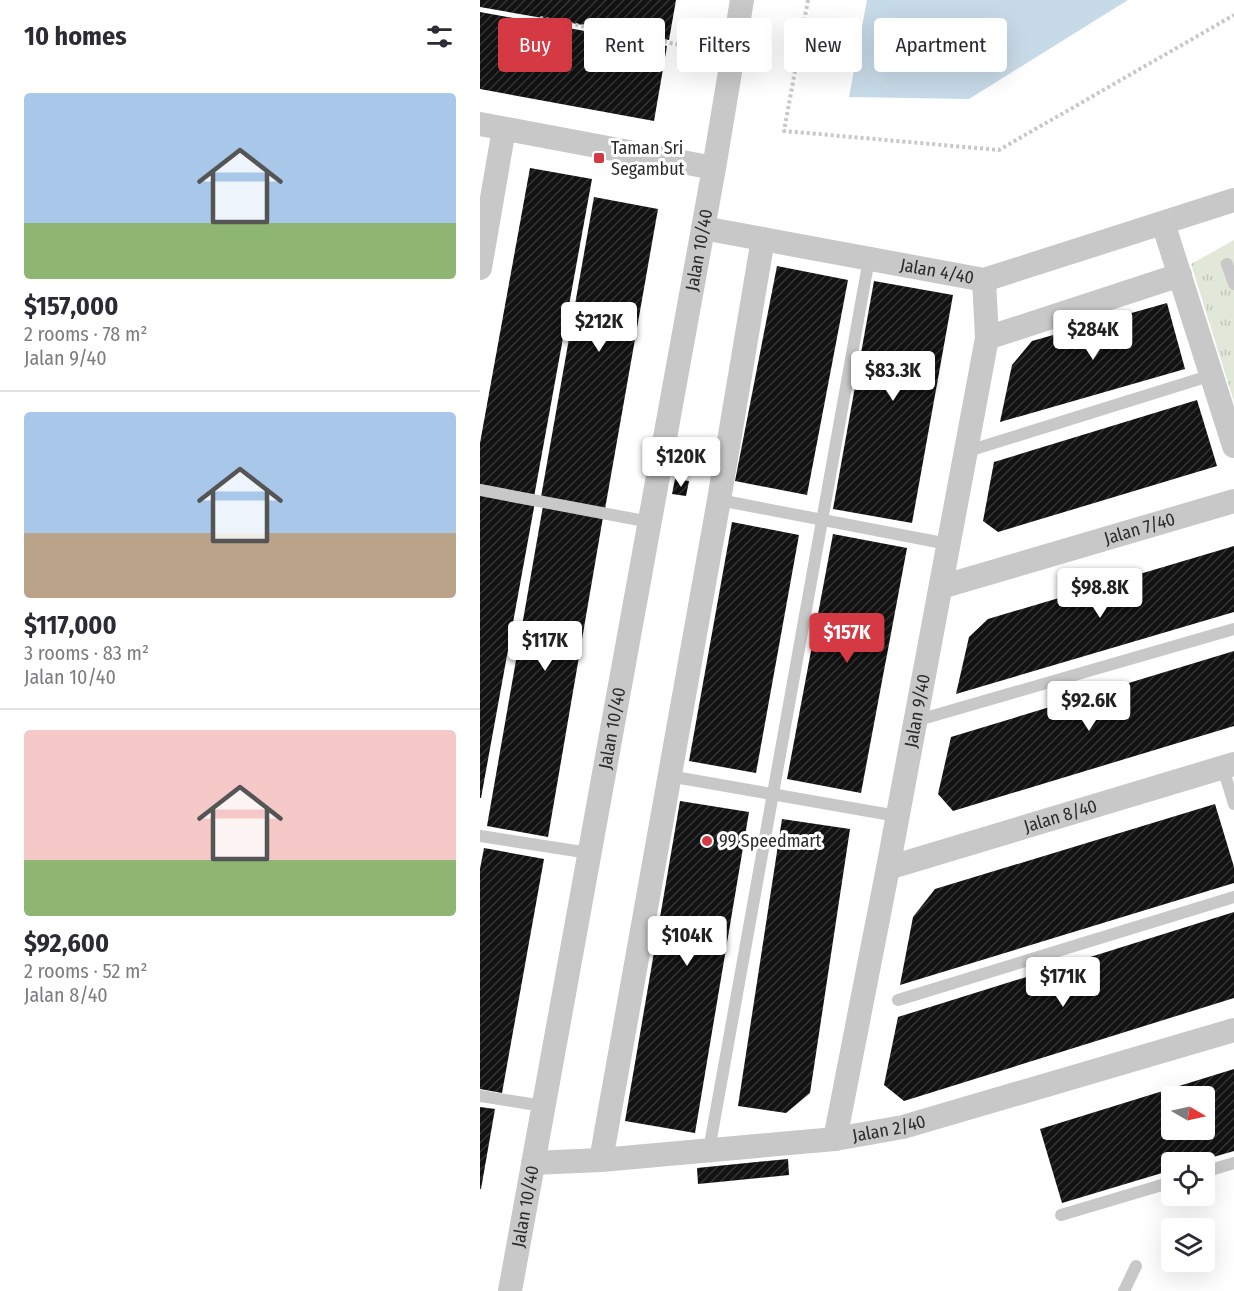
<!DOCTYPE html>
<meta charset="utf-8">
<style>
:root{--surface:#fff;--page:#f7f7f7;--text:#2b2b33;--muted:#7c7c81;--line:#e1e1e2;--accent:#d53a44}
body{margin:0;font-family:"Fira Sans Condensed",sans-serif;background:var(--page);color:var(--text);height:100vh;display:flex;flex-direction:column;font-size:22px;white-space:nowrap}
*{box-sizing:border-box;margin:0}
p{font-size:20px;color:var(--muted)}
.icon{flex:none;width:33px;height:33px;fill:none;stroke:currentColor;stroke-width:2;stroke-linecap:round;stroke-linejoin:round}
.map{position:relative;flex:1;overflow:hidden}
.sheet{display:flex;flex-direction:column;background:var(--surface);width:480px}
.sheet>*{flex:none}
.hud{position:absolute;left:18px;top:18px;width:570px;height:54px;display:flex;gap:12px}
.needle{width:39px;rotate:99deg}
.fabs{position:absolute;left:681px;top:1086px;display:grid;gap:12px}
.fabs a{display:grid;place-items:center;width:54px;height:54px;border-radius:6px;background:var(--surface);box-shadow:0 6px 24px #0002;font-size:30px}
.price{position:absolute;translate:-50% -51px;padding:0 14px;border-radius:6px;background:#fff;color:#222;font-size:20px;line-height:39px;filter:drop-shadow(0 2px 3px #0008)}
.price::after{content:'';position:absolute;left:50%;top:36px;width:18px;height:14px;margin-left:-9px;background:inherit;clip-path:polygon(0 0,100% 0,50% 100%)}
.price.active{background:var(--accent);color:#fff}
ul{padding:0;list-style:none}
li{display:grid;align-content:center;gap:12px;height:318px;padding:0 24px}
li+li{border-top:2px solid var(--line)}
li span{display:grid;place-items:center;height:186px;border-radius:6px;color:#555}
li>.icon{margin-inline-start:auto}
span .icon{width:108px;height:108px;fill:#fffc;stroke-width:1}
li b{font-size:26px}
h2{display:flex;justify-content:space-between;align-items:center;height:72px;padding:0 24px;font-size:26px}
.pill{padding:0 21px;border-radius:6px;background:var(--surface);box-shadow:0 6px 24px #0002;font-size:21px;line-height:54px}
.pill.active{background:var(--accent);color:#fff}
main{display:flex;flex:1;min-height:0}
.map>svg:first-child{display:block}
.grass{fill:url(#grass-tufts)}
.water{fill:#c7dae7}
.building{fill:url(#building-hatch);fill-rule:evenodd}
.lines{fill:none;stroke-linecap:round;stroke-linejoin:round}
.path{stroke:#c8c8c8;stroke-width:4;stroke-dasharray:3 3;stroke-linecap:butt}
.lane{stroke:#c8c8c8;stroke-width:12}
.street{stroke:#c8c8c8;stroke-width:24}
.poi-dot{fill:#d53a44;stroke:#fff;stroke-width:2}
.labels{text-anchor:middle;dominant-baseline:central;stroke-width:6;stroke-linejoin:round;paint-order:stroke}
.poi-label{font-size:18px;fill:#2b2b2b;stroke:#fff;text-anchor:start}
.street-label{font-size:18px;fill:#2b2b2b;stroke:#fff}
</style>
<main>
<section class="sheet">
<h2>10 homes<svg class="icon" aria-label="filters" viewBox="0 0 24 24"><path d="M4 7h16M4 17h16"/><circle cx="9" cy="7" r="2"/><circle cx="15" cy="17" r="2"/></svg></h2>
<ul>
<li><span style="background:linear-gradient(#a9c7e8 70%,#8fb573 0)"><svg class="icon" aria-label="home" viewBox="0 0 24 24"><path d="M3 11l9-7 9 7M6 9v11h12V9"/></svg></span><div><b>$157,000</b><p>2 rooms · 78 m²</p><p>Jalan 9/40</p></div></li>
<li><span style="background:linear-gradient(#a9c7e8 65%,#b9a48a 0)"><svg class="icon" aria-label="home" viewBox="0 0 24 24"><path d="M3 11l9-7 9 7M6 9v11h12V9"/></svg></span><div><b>$117,000</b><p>3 rooms · 83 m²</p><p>Jalan 10/40</p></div></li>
<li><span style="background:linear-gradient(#f6c9c9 70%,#8fb573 0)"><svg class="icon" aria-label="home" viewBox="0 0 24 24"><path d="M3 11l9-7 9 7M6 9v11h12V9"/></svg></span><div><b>$92,600</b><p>2 rooms · 52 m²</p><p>Jalan 8/40</p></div></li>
</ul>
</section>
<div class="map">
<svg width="754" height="1291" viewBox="0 0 754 1291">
<defs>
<pattern id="grass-tufts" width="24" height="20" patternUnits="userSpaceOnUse" patternTransform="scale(1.5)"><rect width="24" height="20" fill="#e1e8da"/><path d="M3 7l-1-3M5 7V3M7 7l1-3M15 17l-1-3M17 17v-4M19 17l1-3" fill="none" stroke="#c1c7bb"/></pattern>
<pattern id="building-hatch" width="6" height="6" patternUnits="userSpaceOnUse" patternTransform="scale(1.5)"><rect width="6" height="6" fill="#121212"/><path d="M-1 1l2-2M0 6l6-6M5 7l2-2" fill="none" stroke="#353535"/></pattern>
</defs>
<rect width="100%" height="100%" fill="#fff"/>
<!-- grass -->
<path class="grass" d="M754 240V402L711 264Z"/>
<!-- water -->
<path class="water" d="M387 0H648L489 99 369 97Z"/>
<!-- building -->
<g class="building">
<path d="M0 0H196L189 40 0 7Z"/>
<path d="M0 12 187 46 174 121 0 89Z"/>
<path d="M50 168 112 179 54 497 0 487V443Z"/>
<path d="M114 197 178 209 125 509 61 497Z"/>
<path d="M297 266 368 280 327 495 255 481Z"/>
<path d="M394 281 473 295 432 523 353 509Z"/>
<path d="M687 303 705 369 520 422 532 365 552 341Z"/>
<path d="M717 400 737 466 518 532 503 521 514 462Z"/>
<path d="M195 479 209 481 206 496 192 494Z"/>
<path d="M0 492 55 502 1 798H0Z"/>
<path d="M63 506 123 517 68 837 7 826Z"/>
<path d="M252 522 319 535 276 773 209 761Z"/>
<path d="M353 534 427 548 381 793 307 779Z"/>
<path d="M754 546V612L476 694 489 637 508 619Z"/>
<path d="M754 651V726L473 811 458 794 471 737Z"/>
<path d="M200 801 269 812 215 1133 145 1121Z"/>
<path d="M735 804 754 867V883L420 985 433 917 455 889Z"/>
<path d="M302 819 370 829 330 1093 306 1113 258 1106Z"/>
<path d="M4 848 64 859 22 1093 0 1089V869Z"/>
<path d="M754 912V998L424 1101 404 1085 418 1017Z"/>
<path d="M754 1069V1151L716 1162H692V1170L582 1203 560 1129ZM692 1096H724V1130H692Z"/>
<path d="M0 1107 15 1109 1 1189H0Z"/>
<path d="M308 1159 309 1175 218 1184 217 1168Z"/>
</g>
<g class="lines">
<!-- path -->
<g class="path">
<path d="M328 0 304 131 519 150 754 15"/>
<path d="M60 18 232 51"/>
</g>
<!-- lane -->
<g class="lane">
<path d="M747 264 754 284"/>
<path d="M485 452 732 375"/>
<path d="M0 490 170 522"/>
<path d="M239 500 468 544"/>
<path d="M435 721 754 629"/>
<path d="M743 768 754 804"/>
<path d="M189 776 417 816"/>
<path d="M0 836 109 853"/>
<path d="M418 1000 754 897"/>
<path d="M0 1096 63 1106"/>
<path d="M229 1150 389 259"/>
<path d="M724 1172 754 1163"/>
<path d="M581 1215 692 1182"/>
<path d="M644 1291 656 1266"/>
</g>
<!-- street -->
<g class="street">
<path d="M0 124 234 168"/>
<path d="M683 223 754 446"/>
<path id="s1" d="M223 228 504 280 754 200"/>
<path d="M0 268 24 129"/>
<path d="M507 338 700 275"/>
<path id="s2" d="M461 587 754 501"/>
<path id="s3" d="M408 868 754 764"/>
<path id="s4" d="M355 1139 408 868 507 338 504 280"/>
<path d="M121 1160 239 500 283 239"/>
<path id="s5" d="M53 1163 121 1160 355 1139 423 1127 754 1030"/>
<path id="s6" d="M30 1291 234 168 262 0"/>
</g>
</g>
<!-- markers -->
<g class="poi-dot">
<rect x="113" y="152" width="12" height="12" rx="3"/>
<circle cx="227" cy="841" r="6"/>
</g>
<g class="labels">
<!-- poi labels -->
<g class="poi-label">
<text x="131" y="148">Taman Sri<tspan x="131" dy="21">Segambut</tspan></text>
<text x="239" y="841">99 Speedmart</text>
</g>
<!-- street labels -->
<g class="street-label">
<text stroke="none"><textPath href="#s6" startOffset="1058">Jalan 10/40</textPath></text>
<text stroke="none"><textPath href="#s1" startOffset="238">Jalan 4/40</textPath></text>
<text stroke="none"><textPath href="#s2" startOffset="207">Jalan 7/40</textPath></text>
<text stroke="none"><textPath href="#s4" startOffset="436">Jalan 9/40</textPath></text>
<text stroke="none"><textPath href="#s6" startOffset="572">Jalan 10/40</textPath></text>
<text stroke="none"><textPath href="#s3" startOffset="180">Jalan 8/40</textPath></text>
<text stroke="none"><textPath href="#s5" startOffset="358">Jalan 2/40</textPath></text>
<text stroke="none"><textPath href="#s6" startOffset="86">Jalan 10/40</textPath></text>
</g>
</g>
</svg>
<div class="fabs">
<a><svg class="needle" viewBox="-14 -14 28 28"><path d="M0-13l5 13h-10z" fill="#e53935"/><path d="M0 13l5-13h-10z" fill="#7c7c81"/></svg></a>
<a><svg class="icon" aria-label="locate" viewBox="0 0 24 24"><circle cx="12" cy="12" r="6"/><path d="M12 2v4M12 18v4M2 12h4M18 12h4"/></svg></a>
<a><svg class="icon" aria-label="layers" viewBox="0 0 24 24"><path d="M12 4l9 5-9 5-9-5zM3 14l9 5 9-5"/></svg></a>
</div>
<b class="price" style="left:119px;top:353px">$212K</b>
<b class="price" style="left:613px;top:361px">$284K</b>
<b class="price" style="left:413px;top:402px">$83.3K</b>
<b class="price" style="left:201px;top:488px">$120K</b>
<b class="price" style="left:620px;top:619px">$98.8K</b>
<b class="price active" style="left:367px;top:664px">$157K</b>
<b class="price" style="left:65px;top:672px">$117K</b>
<b class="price" style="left:609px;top:732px">$92.6K</b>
<b class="price" style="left:207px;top:967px">$104K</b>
<b class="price" style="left:583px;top:1008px">$171K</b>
<div class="hud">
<a class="pill active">Buy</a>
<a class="pill">Rent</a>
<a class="pill">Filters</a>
<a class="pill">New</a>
<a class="pill">Apartment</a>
</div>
</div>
</main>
